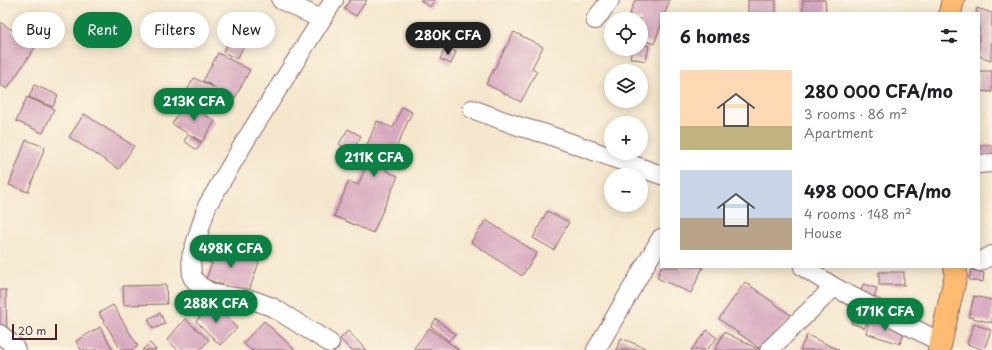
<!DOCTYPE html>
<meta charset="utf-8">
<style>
:root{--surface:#fff;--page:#f2f2f2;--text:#202124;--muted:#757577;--accent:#0b8043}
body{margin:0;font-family:"Playpen Sans",sans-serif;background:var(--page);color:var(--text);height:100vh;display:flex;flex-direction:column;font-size:15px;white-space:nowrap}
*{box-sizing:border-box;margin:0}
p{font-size:13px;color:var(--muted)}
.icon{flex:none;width:22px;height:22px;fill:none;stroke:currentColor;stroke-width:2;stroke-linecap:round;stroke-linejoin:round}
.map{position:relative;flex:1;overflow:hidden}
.side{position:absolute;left:660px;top:12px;width:320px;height:256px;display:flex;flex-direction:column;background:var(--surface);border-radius:0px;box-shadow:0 2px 10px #0003}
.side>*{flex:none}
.hud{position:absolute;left:12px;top:12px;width:380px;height:36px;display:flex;gap:8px}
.tools{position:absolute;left:604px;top:12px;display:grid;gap:8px}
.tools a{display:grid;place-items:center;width:44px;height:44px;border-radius:50%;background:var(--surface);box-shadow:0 2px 10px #0003;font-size:20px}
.scale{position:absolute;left:12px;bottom:10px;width:45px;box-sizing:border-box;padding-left:4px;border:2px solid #4a1f2b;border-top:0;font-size:11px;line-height:14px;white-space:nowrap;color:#4a1f2b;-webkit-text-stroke:3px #fcf5e5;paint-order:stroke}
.price{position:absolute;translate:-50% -34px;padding:0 9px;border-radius:14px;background:var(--accent);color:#fff;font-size:13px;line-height:26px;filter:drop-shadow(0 1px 2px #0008)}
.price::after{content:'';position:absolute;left:50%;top:24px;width:12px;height:9px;margin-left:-6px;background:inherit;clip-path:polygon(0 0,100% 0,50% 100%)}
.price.selected{background:#222;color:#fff}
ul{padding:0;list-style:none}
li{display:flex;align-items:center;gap:12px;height:100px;padding:0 20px}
li span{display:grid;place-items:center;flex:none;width:112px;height:80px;border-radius:0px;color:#555}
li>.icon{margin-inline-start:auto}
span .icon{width:48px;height:48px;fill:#fffc;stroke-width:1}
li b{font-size:17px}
h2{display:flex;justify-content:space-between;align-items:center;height:48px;padding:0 20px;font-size:17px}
.pill{padding:0 14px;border-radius:18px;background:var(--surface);box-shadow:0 2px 10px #0003;font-size:14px;line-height:36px}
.pill.selected{background:var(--accent);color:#fff}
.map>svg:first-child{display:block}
.building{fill:#d7a9c0}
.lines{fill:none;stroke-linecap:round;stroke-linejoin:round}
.street-casing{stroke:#866564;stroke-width:20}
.highway-casing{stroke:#866564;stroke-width:24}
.street{stroke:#fff;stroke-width:18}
.highway{stroke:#ffbb71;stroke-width:22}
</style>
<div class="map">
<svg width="992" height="350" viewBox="0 0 992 350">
<rect width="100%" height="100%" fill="#fcf5e5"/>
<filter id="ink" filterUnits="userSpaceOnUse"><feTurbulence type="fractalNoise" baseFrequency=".025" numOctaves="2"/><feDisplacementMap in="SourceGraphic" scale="8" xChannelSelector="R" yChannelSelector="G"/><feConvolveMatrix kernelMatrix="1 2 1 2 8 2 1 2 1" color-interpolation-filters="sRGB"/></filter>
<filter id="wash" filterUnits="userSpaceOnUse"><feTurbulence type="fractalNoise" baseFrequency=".012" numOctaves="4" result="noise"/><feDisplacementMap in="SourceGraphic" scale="16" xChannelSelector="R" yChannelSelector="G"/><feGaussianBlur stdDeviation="0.9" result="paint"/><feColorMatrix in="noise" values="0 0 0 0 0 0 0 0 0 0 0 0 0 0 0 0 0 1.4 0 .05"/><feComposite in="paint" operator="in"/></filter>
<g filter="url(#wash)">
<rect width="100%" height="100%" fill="#f5e7cd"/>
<g id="blocks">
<!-- building -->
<g class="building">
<path d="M350 0H367L356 16 344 9Z"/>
<path d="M420 0H435L430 7Z"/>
<path d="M635 0H670L665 13H661V25L654 44 641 39V19H628Z"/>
<rect x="748" y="0" width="28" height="13"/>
<path d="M803 0H825L826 13H803Z"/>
<path d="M977 8 992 13 991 60 979 56V13H976Z"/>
<path d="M0 22 36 46 7 89 0 85Z"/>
<path d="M236 28 250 35 237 59 223 52Z"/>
<path d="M514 32 543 47 532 68 537 71 521 102 486 84Z"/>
<path d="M641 44 649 46 646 61 630 58 632 49H641Z"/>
<path d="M446 47 456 52 451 64 440 59Z"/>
<path d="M218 53 250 70 235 98 225 92 218 106 187 91 194 78 216 88 203 81Z"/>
<path d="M979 71H992V92L979 91Z"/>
<path d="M34 85 58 95 53 107 29 97Z"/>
<path d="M27 97 54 109 43 133 16 121Z"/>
<path d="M185 103 215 121 202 142 172 124Z"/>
<path d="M402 107 412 112 386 171 398 176 373 233 334 216 349 181 358 185 373 150 366 147 377 121 393 128Z"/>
<path d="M84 114 134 146 119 169 69 137Z"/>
<path d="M348 129 361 136 352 152 339 144Z"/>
<path d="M188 135 201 143 197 150 184 141Z"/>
<path d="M26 140 45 147 28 192 9 185Z"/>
<path d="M981 145H992V155L980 154Z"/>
<path d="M547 211 569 222 554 250 533 238Z"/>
<path d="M486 220 537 253 522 276 471 242Z"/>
<path d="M210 245 259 262 248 294 206 279 212 263 204 261Z"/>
<path d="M661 267H703L691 293 657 278Z"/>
<path d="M971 270 984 273 983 282 969 280Z"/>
<rect x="879" y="272" width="25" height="13"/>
<path d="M745 282 792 316 762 350 719 319Z"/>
<path d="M863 284 877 288 865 328 851 323Z"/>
<path d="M166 285 167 304 124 305 123 286Z"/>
<path d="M0 290H6L7 336H0Z"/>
<path d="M974 296 992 300V323L969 317Z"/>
<path d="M213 304 237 328 220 345 196 321Z"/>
<path d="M113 305 138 346 131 350H121L99 313Z"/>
<path d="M160 313 165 324 153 329 148 319Z"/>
<path d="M185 319 209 340 200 350H178L167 340Z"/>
<path d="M436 319 455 334 449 341 431 326Z"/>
<path d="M870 320 904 331 900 344 866 333Z"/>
<path d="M264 321 295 350H251L243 343Z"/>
<path d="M974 324 991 330 984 350 967 344Z"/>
<path d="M100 327 113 350H81L76 341Z"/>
<path d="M429 328 459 350H417L414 348Z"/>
<path d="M707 330 717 338 706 350H691Z"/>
<path d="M348 331 366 350H351L340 339Z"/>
<path d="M724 332 760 350H715Z"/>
<path d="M807 335 839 350H800Z"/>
<path d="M621 338 645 348 644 350H616Z"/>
<path d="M150 343 156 350H142Z"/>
</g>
</g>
</g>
<g filter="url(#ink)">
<use href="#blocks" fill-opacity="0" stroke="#866564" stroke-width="1"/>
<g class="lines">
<defs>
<g id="street">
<path d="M281 0 321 19"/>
<path d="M595 20 610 0"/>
<path d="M472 109 521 127 546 134 661 175"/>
<path d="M979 164 992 163"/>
<path d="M979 262 992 255"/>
<path d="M803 267 834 287 940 342"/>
<path d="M0 334 13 345 16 350"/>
<path d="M330 343 272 307 253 300 214 294 200 286 192 277 191 257 207 206 247 138 334 0"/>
<path d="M596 350 661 238"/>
<path d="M769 350 834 287"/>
</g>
<g id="highway">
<path d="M950 13 953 0"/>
<path d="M939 350 956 274 955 267"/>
</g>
</defs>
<!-- street casing -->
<use href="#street" class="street-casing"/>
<!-- highway casing -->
<use href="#highway" class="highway-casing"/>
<!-- street -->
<use href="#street" class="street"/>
<!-- highway -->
<use href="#highway" class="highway"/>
</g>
</g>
</svg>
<div class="tools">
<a><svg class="icon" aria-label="locate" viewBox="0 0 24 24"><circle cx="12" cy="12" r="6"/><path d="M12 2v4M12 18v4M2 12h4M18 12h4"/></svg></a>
<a><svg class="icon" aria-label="layers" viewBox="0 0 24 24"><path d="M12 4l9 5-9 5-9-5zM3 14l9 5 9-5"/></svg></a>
<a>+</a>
<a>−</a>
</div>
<div class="scale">20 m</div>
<b class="price selected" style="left:448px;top:56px">280K CFA</b>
<b class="price" style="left:194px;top:122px">213K CFA</b>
<b class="price" style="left:374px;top:178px">211K CFA</b>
<b class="price" style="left:231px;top:269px">498K CFA</b>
<b class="price" style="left:216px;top:324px">288K CFA</b>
<b class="price" style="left:885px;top:332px">171K CFA</b>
<div class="hud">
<a class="pill">Buy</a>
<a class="pill selected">Rent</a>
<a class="pill">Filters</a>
<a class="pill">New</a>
</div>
<section class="side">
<h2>6 homes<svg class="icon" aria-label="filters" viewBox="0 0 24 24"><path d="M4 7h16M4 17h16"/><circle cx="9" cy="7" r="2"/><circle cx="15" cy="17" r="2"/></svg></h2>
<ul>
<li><span style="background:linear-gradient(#ffd9b3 70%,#c2b280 0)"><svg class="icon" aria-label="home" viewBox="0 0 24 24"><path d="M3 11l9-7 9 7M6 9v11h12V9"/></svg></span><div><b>280 000 CFA/mo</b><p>3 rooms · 86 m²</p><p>Apartment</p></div></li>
<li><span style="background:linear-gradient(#c9d6e8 60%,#b9a48a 0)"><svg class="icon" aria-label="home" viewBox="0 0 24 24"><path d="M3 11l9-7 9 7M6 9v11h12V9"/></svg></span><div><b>498 000 CFA/mo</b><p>4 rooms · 148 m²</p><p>House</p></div></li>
</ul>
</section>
</div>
